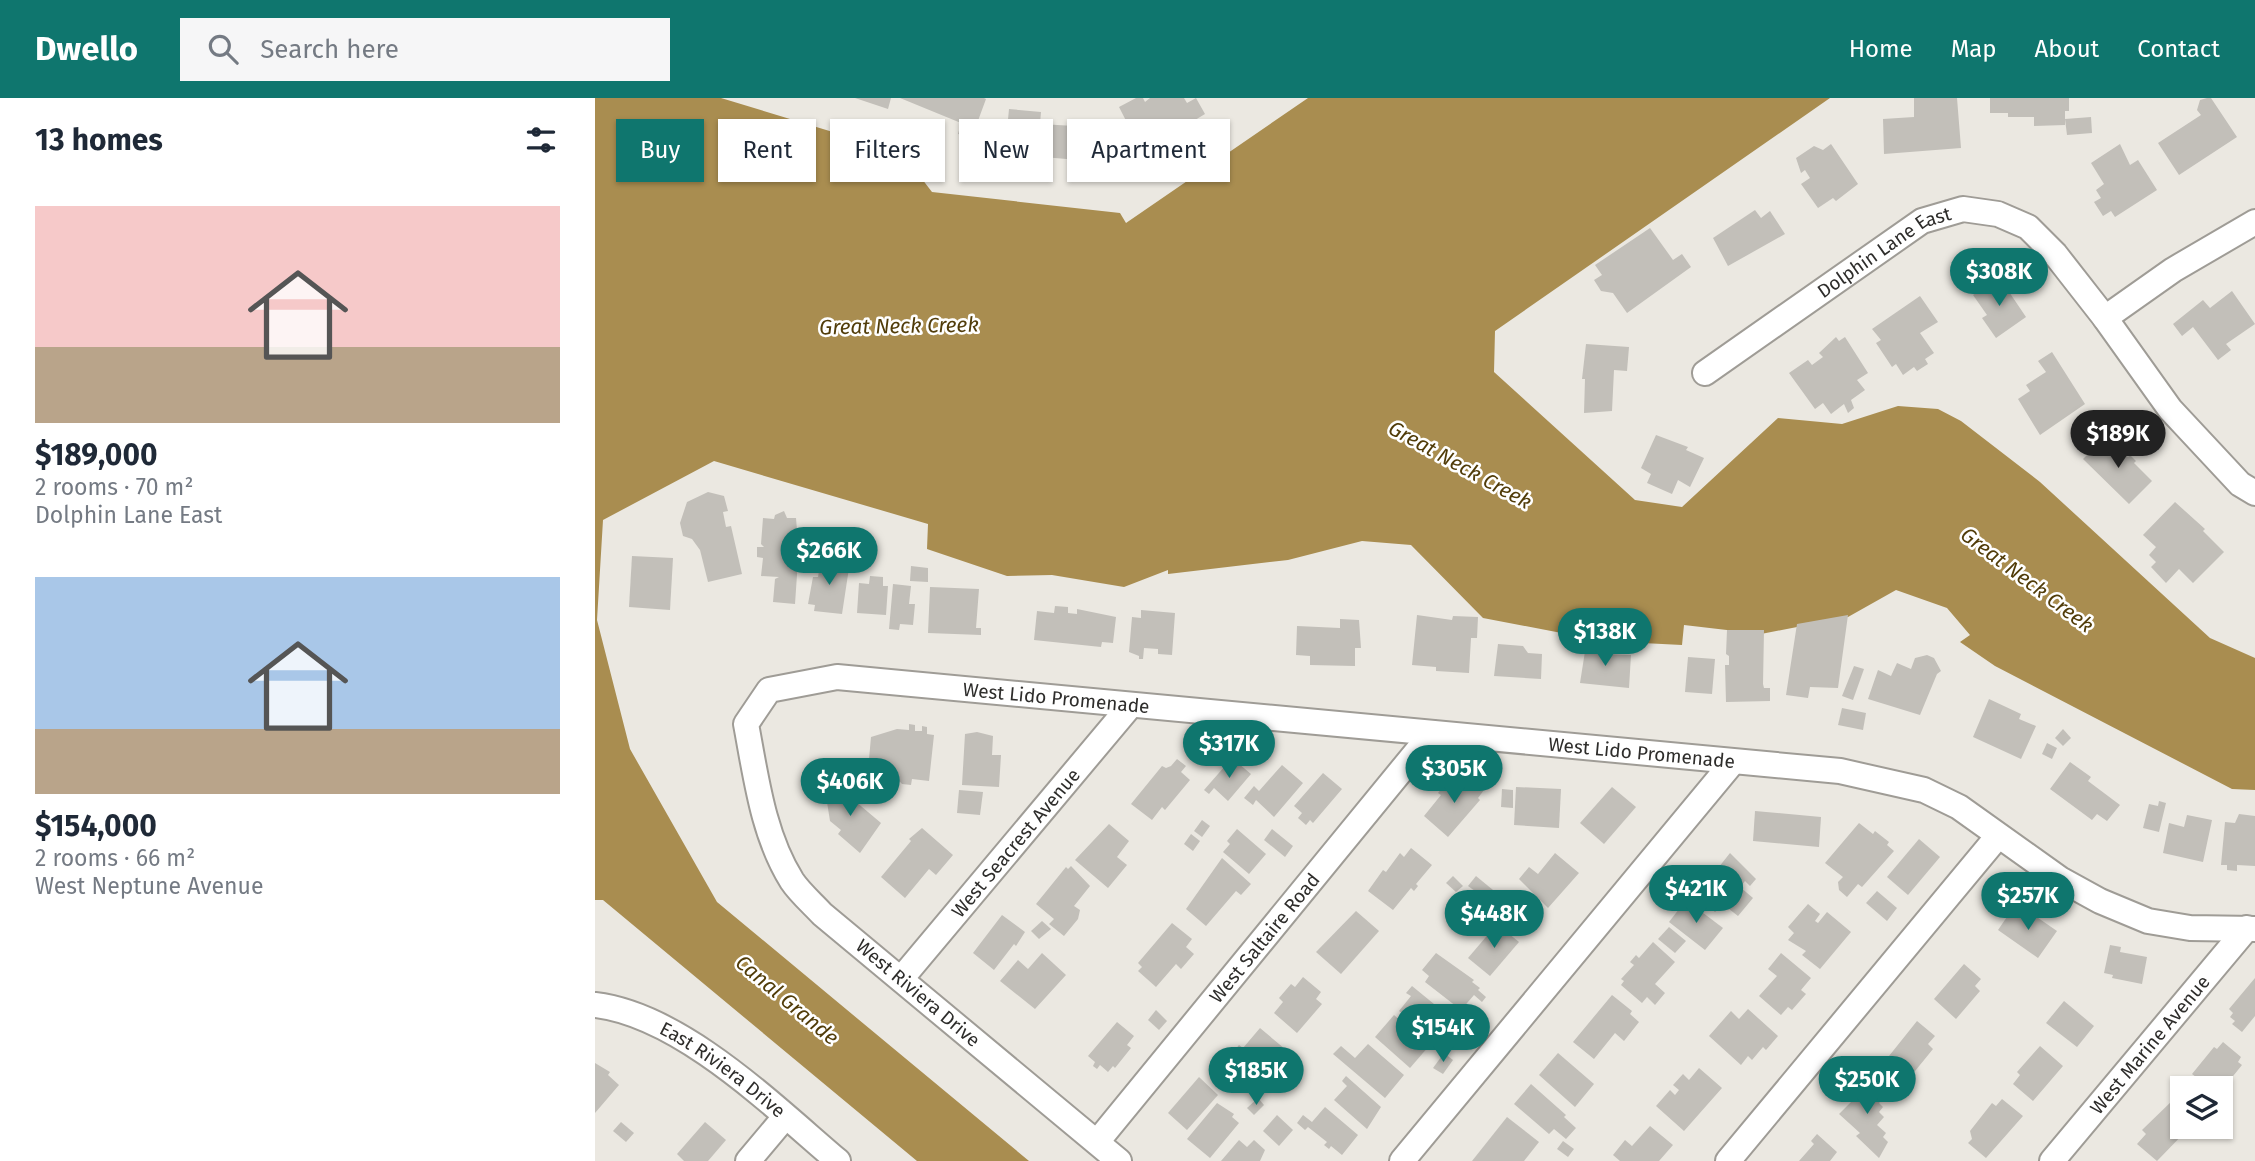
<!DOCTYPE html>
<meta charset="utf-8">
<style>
:root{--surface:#fff;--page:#f6f6f7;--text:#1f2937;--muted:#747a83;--accent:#0f766e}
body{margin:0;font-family:"Fira Sans",sans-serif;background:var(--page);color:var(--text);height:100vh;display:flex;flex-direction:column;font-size:26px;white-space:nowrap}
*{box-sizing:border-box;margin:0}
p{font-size:23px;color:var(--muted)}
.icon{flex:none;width:38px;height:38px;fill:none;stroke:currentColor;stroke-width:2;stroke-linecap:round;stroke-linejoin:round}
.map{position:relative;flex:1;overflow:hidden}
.panel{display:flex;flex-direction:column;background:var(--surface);width:595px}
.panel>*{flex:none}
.hud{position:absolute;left:21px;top:21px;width:665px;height:63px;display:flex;gap:14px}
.fabs{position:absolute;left:1575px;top:978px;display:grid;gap:14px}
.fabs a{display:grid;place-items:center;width:63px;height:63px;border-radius:0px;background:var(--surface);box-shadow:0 2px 5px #0004;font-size:35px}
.price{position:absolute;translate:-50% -60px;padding:0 16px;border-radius:24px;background:var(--accent);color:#fff;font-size:23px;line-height:46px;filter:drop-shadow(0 2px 4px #0008)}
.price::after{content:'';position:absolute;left:50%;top:42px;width:21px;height:16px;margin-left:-10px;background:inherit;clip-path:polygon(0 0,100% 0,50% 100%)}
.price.active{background:#222;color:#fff}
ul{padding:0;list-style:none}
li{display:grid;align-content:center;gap:14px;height:371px;padding:0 35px}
li span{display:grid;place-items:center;height:217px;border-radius:0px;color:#555}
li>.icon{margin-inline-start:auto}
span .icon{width:126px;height:126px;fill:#fffc;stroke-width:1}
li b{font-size:30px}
h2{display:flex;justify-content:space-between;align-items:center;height:84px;padding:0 35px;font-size:30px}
.tag{padding:0 24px;border-radius:0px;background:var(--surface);box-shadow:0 2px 5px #0004;font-size:24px;line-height:63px}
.tag.active{background:var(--accent);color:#fff}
header{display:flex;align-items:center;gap:42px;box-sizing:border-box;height:98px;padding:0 35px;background:var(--accent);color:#fff}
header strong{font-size:33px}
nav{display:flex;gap:38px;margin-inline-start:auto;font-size:24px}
.search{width:490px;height:63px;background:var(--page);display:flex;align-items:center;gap:18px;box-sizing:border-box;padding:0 24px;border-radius:0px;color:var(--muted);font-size:26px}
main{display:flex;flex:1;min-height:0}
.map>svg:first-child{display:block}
.water{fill:#a98d50}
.building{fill:#c2bfb9}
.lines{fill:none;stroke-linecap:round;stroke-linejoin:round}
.minor-casing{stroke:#9f9c96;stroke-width:28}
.minor{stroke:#fff;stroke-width:24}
.labels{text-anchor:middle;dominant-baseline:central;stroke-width:5;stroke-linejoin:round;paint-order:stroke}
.street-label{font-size:19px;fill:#2e2d2b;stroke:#fff}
.water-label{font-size:21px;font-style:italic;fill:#513c09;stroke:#fff}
</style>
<header>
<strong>Dwello</strong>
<div class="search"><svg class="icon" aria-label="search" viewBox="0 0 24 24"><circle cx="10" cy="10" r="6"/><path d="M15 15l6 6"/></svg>Search here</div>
<nav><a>Home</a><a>Map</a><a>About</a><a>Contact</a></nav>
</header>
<main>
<section class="panel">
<h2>13 homes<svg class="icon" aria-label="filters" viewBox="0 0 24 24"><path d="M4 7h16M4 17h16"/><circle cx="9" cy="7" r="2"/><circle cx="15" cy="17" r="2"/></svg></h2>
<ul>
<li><span style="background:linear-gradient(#f6c9c9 65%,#b9a48a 0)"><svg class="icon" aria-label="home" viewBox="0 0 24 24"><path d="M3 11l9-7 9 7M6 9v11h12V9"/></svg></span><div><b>$189,000</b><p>2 rooms · 70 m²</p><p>Dolphin Lane East</p></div></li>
<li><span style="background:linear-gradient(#a9c7e8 70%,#b9a48a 0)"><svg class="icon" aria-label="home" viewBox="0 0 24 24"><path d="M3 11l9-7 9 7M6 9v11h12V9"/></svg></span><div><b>$154,000</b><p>2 rooms · 66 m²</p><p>West Neptune Avenue</p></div></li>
</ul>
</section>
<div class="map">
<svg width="1660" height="1063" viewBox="0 0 1660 1063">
<rect width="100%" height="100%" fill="#ebe8e1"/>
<!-- water -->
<path class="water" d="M0 0H126L307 55 337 94 525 115 531 125 713 0H1235L900 233 899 274 1040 402 1087 409 1183 320 1247 326 1303 308 1343 311 1366 323 1445 384 1615 540 1660 560V692L1637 691 1400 568 1365 544 1375 537 1352 510 1301 492 1253 519 1166 536 1089 527 1087 547 1008 543 888 520 816 447 767 443 693 462 573 476V472L529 489 457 477 412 478 332 451 333 426 119 363 8 422 2 522 35 651 122 804 434 1063H322L8 802H0Z"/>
<!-- building -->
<g class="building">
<path d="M260 0H296L293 11Z"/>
<path d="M305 0H389L391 1 377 39 363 36 366 25Z"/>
<path d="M541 0H548L550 4 555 0H589L592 5 601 0 610 16 547 54 524 9Z"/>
<path d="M1319 0H1362L1366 50 1289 56 1288 21 1319 19Z"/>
<path d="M1395 0H1474V13H1470V27L1439 28V19H1413V15H1395Z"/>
<path d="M1612 0H1616L1642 39 1584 77 1563 45 1606 17 1602 12 1605 2Z"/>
<path d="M414 11 446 14 445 26 497 29 499 63 488 70 483 62 425 57 426 45H420L421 33 412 32Z"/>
<path d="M1496 19 1497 35 1472 37 1470 21Z"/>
<path d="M1236 46 1263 86 1241 103 1238 100 1223 110 1206 86 1215 80 1210 72 1206 75 1201 60 1219 48 1228 52Z"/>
<path d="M1525 46 1535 67 1543 62 1562 92 1520 119 1516 113 1508 118 1499 104 1506 100 1501 92 1509 86 1496 65Z"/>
<path d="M1160 112 1166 120 1175 113 1190 136 1133 168 1118 140Z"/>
<path d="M1055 130 1078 162 1087 156 1096 169 1032 215 1018 195 1006 193 999 182 1007 177 1000 167Z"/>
<path d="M1404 179 1431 219 1401 240 1387 220 1392 217 1378 197Z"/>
<path d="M1637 193 1660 226 1631 246 1636 252 1623 262 1598 229 1587 238 1578 226 1608 202 1615 210Z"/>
<path d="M1325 198 1343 224 1325 235 1339 255 1330 261 1333 266 1322 273 1319 269 1308 277 1301 266 1297 269 1281 245 1286 242 1277 231Z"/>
<path d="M1241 239 1244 243 1250 239 1273 275 1262 282 1270 292 1256 302 1259 310 1253 315 1249 306 1236 316 1228 305 1220 311 1194 275 1213 262 1217 267 1228 259 1224 255Z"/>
<path d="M991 246 1034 249 1032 273 1019 272 1017 313 989 315 990 281H987Z"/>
<path d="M1457 254 1490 306 1445 337 1423 301 1435 293 1431 287 1451 274 1443 263Z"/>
<path d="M1061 337 1093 349 1091 352 1109 360 1095 389 1083 382 1077 396 1052 385 1056 376 1046 370Z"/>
<path d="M1509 340 1533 359 1535 357 1541 363 1539 365 1557 383 1534 406 1488 361Z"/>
<path d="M113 394 129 398 133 413 128 414 131 429 136 428 147 476 113 484 105 452 97 441 88 438 85 425 92 404Z"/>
<path d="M1580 404 1610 431 1608 433 1629 454 1598 485 1584 471 1571 485 1556 469 1561 464 1554 457 1561 449 1548 437Z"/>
<path d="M189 413 192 420H201L202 432 205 433 200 506 178 504 180 481 184 479 166 478 168 460 162 459V449H169L166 446 168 420 179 421 180 417Z"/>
<path d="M37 458 78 460 75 512 34 509Z"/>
<path d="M222 460 246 462 245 469 254 470 247 516 219 513 220 507 213 506 218 479H223L225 467H227L221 464Z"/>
<path d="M316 468 333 470V484L315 483Z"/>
<path d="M275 478 288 479V488H293L291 517 262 515 264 485 274 486Z"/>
<path d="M298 486 316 488 314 506H320L318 527 305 526 304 532 294 531Z"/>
<path d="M335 489 384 491 381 530H386V537L333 535Z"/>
<path d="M460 508 473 509V515L482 516V511L521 519 518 545 507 544 506 549 439 542 442 513 459 515Z"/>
<path d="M546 512 580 515 577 557 563 556V551L549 550 548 561H544V558L534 554 537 519 546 520Z"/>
<path d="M822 517 857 522 858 518 883 519 882 540H876L874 575 841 573V569L817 567Z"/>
<path d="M1253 517 1243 590 1215 589 1213 600 1191 597 1202 526Z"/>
<path d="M745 521 764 522 766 550H760V568L715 567V558L701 557 702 528 745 530Z"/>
<path d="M1132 532H1169L1168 586 1169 590H1175V603L1131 604 1130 567H1134V558L1131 556Z"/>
<path d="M903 546 928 548 933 555 947 556 946 581 899 578Z"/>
<path d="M991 547 1009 548 1008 556 1036 557 1034 590 985 585Z"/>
<path d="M1332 557 1339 560 1346 573 1342 576 1325 617 1273 601 1283 572 1296 578 1302 565 1316 571 1320 560Z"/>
<path d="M1093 559 1120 561 1117 596 1090 594Z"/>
<path d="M1259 568 1269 571 1258 602 1247 598Z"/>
<path d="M1394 601 1426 616 1424 621 1441 628 1426 661 1378 639Z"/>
<path d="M1247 610 1271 615 1268 632 1243 627Z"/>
<path d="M314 626 320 627V633H327V628L332 629V636L339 637 334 683 317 681 316 687 307 686 297 675 294 677 289 670 292 669 284 662 274 661 276 639 302 631 314 632Z"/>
<path d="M1468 631 1476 640 1468 648 1460 640Z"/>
<path d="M382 634 398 638 397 657H406L404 689 367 687 370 636Z"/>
<path d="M1452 645 1462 650 1457 661 1447 656Z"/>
<path d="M637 660 656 676 633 703 619 690 614 696 609 692Z"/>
<path d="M582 661 591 668 586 674 595 682 570 712 567 709 557 722 536 706 567 668 571 670 576 668Z"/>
<path d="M1475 664 1496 679 1493 683 1525 707 1512 723 1502 716 1497 722 1455 691Z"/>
<path d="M687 667 708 685 679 719 661 702 658 707 649 700 659 688 664 693Z"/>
<path d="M728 675 747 691 718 725 715 722 711 727 703 720 707 715 699 708Z"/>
<path d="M873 679 889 692 883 700 885 702 853 739 829 718 846 697 843 695 848 689 851 691 860 680 867 686Z"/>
<path d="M234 681 286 725 265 755 243 736 246 732 235 723 231 698Z"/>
<path d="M921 689 966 691 964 730 919 727Z"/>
<path d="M1017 689 1041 709 1009 746 985 725Z"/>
<path d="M907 691 918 692V710L906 709Z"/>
<path d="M364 692 388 694 385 717 362 715Z"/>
<path d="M1564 703 1571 705 1564 734 1548 730 1554 706 1563 708Z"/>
<path d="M1160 713 1226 719 1224 749 1158 743Z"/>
<path d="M1644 716 1660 718V768L1642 767V773L1632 772V767H1626L1630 724 1640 725Z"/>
<path d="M1592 717 1617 722 1608 764 1568 755 1574 725 1589 729Z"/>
<path d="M607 722 615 728 607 739 599 733Z"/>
<path d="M1264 725 1278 736 1280 733 1294 744 1292 747 1299 753 1267 789 1263 786 1252 799 1244 792 1243 784 1248 779 1230 765Z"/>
<path d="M514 726 534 743 522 759 532 767 513 790 480 762Z"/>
<path d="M327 730 358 757 341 777 334 771 310 800 286 779 316 743 314 741Z"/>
<path d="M642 731 671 756 654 776 628 754 635 746 632 743Z"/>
<path d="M677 731 698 748 690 759 669 742Z"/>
<path d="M596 736 605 743 598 753 589 746Z"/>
<path d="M1324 741 1345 759 1313 797 1292 779Z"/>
<path d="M816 750 837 767 821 786 823 788 819 793 816 790 798 812 773 793 788 772 791 774 805 755 809 759Z"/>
<path d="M960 755 984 775 953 810 924 781 934 769 943 776Z"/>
<path d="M1135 755 1161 781 1155 788 1150 783 1145 789 1158 800 1143 818 1129 807 1120 814 1101 798Z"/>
<path d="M627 760 656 786 646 797 641 793 611 828 591 811Z"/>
<path d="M476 768 495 788 479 808 485 812 483 821 469 838 454 826 459 821 441 806 471 769 473 771Z"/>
<path d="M858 778 868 788 861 794 851 785Z"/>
<path d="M881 778 898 792 891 801 873 788Z"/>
<path d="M1282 793 1302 810 1292 823 1271 805Z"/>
<path d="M1091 802 1128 830 1110 852 1074 824Z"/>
<path d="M1213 806 1225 816 1220 823 1223 825 1232 814 1256 834 1225 871 1207 857 1211 853 1193 842 1199 835 1193 829Z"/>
<path d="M1418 810 1429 818 1433 813 1462 833 1443 860 1403 832Z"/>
<path d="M761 813 784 833 746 876 721 854Z"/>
<path d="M407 817 430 834 421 848 419 846 399 872 378 855Z"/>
<path d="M447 823 456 831 444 841 436 833Z"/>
<path d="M577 825 597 841 591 849 599 856 586 871 581 866 561 889 543 873 547 869 543 865Z"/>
<path d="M902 826 924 844 895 878 873 860Z"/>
<path d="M1074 829 1091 843 1080 855 1063 841Z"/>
<path d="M1058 844 1080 864 1060 886 1070 895 1060 907 1052 899 1047 905 1026 887 1029 883 1026 881 1039 867 1035 864 1041 857 1044 860Z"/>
<path d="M1515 847 1526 849 1525 854 1552 859 1547 886 1517 880 1518 877 1509 875Z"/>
<path d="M447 855 471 877 440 911 405 883 423 862 433 871Z"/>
<path d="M841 855 879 882 877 884 885 890 883 892 891 899 887 904 879 897 866 912 830 884 834 878 827 872Z"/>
<path d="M1186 855 1216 880 1206 892 1211 896 1197 912 1193 909 1186 917 1164 898 1182 878 1173 871Z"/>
<path d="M1369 866 1386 881 1380 888 1385 893 1361 921 1339 901Z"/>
<path d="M708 879 726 894 721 901 727 906 702 935 679 915 688 904 684 900 696 886 700 889Z"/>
<path d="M1660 880V918L1647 934 1637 926 1640 923 1635 919 1638 915 1634 911Z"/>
<path d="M817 888 861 924 844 945 804 913 816 898 811 895Z"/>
<path d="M1017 897 1037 913 1035 916 1044 924 1029 943 1020 935 999 961 978 944Z"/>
<path d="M1469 903 1499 928 1482 949 1451 925Z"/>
<path d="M1153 911 1183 938 1171 952 1168 949 1157 962 1153 958 1146 967 1114 938 1136 913 1144 921Z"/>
<path d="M561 912 572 923 564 932 553 922Z"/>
<path d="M799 917 834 948 815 970 780 939Z"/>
<path d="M1322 923 1340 938 1333 946 1338 951 1316 978 1305 970 1298 978 1286 968Z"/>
<path d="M522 924 539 938 532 947 536 950 520 970 518 968 513 974 505 967 502 971 498 968 500 964 493 958Z"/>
<path d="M665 930 690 951 678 970 674 968 660 985 635 965 642 957 638 954 644 947 648 950Z"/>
<path d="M1628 944 1646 959 1643 964 1647 967 1626 993 1600 990 1603 987 1598 983 1601 979 1597 976 1619 949 1622 951Z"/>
<path d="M773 946 809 977 790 1000 738 956 746 948 760 960Z"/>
<path d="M1445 948 1468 968 1438 1003 1418 986 1425 977 1422 974Z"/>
<path d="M849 955 858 962 848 976 838 970Z"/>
<path d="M963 955 999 986 980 1009 944 977Z"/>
<path d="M0 965 15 974 13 977 24 987 0 1015Z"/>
<path d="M1104 970 1127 990 1089 1033 1061 1008 1075 992 1080 997 1084 992 1078 987 1088 976 1094 982Z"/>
<path d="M625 972 635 981 630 988 619 979Z"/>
<path d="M751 978 786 1009 772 1031 739 1002 752 988 747 983Z"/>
<path d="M604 979 623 997 592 1032 573 1015Z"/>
<path d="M1274 981 1291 997 1284 1005 1288 1009 1284 1014 1289 1019 1282 1027 1291 1035 1288 1039 1293 1044 1284 1060 1261 1038 1265 1035 1244 1016 1258 1002 1252 996 1261 986 1266 990Z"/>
<path d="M936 986 971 1017 969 1019 981 1030 971 1041 959 1031 954 1036 919 1006Z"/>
<path d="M663 1000 669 1007 659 1017 652 1010Z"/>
<path d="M1580 1000 1587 1006V1029H1595L1562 1063 1542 1046 1551 1036 1547 1032Z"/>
<path d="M1407 1001 1428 1018 1391 1060 1373 1045 1377 1041 1375 1033 1397 1005 1401 1008Z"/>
<path d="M622 1005 639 1016 637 1019 644 1025 615 1060 592 1041Z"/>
<path d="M730 1009 763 1037 747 1057 736 1048 734 1051 729 1047 732 1044 713 1029 710 1032 702 1025 708 1017 717 1024Z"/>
<path d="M682 1017 698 1032 684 1048 668 1033Z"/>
<path d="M912 1019 944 1044 929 1063H877Z"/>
<path d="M26 1024 39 1035 31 1044 18 1033Z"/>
<path d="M110 1024 131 1042 113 1063H89L82 1056Z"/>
<path d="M1055 1028 1078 1047 1064 1063H1025L1018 1057 1030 1042 1037 1048Z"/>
<path d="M1222 1036 1242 1054 1235 1063H1204L1219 1046 1216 1043Z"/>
<path d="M644 1042 652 1049 659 1042 670 1052 665 1063H626Z"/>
<path d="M968 1043 979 1051 973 1059 962 1051Z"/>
</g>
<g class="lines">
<defs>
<g id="minor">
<path d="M1510 220 1578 172 1660 124"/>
<path id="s1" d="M1110 275 1327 123 1368 111 1403 116 1433 129 1460 156 1510 220 1575 311 1645 386 1660 395"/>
<path id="s2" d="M306 881 535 608"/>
<path id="s3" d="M0 907C86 917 178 1008 243 1063"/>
<path id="s4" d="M502 1044 837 635"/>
<path d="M153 1063 190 1019"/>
<path id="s5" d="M524 1063 227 816C218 806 205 795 197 783 168 737 161 679 151 626L174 592 242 579 1245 673 1329 692 1364 709 1465 781 1505 803 1553 823 1595 830 1660 831"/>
<path d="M807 1063 1137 665"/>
<path d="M1133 1063 1403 738"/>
<path id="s6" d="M1457 1063 1652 830"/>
</g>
</defs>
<!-- minor casing -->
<use href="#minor" class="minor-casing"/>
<!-- minor -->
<use href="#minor" class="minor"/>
</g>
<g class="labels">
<!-- street labels -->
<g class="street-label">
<text stroke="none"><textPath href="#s1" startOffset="217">Dolphin Lane East</textPath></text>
<text stroke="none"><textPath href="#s5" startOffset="926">West Lido Promenade</textPath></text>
<text stroke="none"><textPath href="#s5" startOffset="1514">West Lido Promenade</textPath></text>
<text stroke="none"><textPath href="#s2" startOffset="178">West Seacrest Avenue</textPath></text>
<text stroke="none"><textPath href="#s4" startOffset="264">West Saltaire Road</textPath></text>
<text transform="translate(323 895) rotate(40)">West Riviera Drive</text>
<text stroke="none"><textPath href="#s6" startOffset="152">West Marine Avenue</textPath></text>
<text stroke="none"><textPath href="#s3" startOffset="145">East Riviera Drive</textPath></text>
</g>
<!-- water labels -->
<g class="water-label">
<text transform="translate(304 228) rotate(-1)">Great Neck Creek</text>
<text transform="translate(865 367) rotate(29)">Great Neck Creek</text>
<text transform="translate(1432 482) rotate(37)">Great Neck Creek</text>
<text transform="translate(192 902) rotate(40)">Canal Grande</text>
</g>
</g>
</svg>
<div class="fabs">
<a><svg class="icon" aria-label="layers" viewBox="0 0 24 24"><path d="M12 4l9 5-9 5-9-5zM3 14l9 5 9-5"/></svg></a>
</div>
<b class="price" style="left:1404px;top:210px">$308K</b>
<b class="price active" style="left:1523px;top:372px">$189K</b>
<b class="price" style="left:234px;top:489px">$266K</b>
<b class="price" style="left:1010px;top:570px">$138K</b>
<b class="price" style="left:634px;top:682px">$317K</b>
<b class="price" style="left:859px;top:707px">$305K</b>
<b class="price" style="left:255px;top:720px">$406K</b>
<b class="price" style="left:1101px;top:827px">$421K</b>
<b class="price" style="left:1433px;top:834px">$257K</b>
<b class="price" style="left:899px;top:852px">$448K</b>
<b class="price" style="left:848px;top:966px">$154K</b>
<b class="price" style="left:661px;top:1009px">$185K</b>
<b class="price" style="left:1272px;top:1018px">$250K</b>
<div class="hud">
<a class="tag active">Buy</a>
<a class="tag">Rent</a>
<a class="tag">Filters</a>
<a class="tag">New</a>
<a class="tag">Apartment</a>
</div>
</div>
</main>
